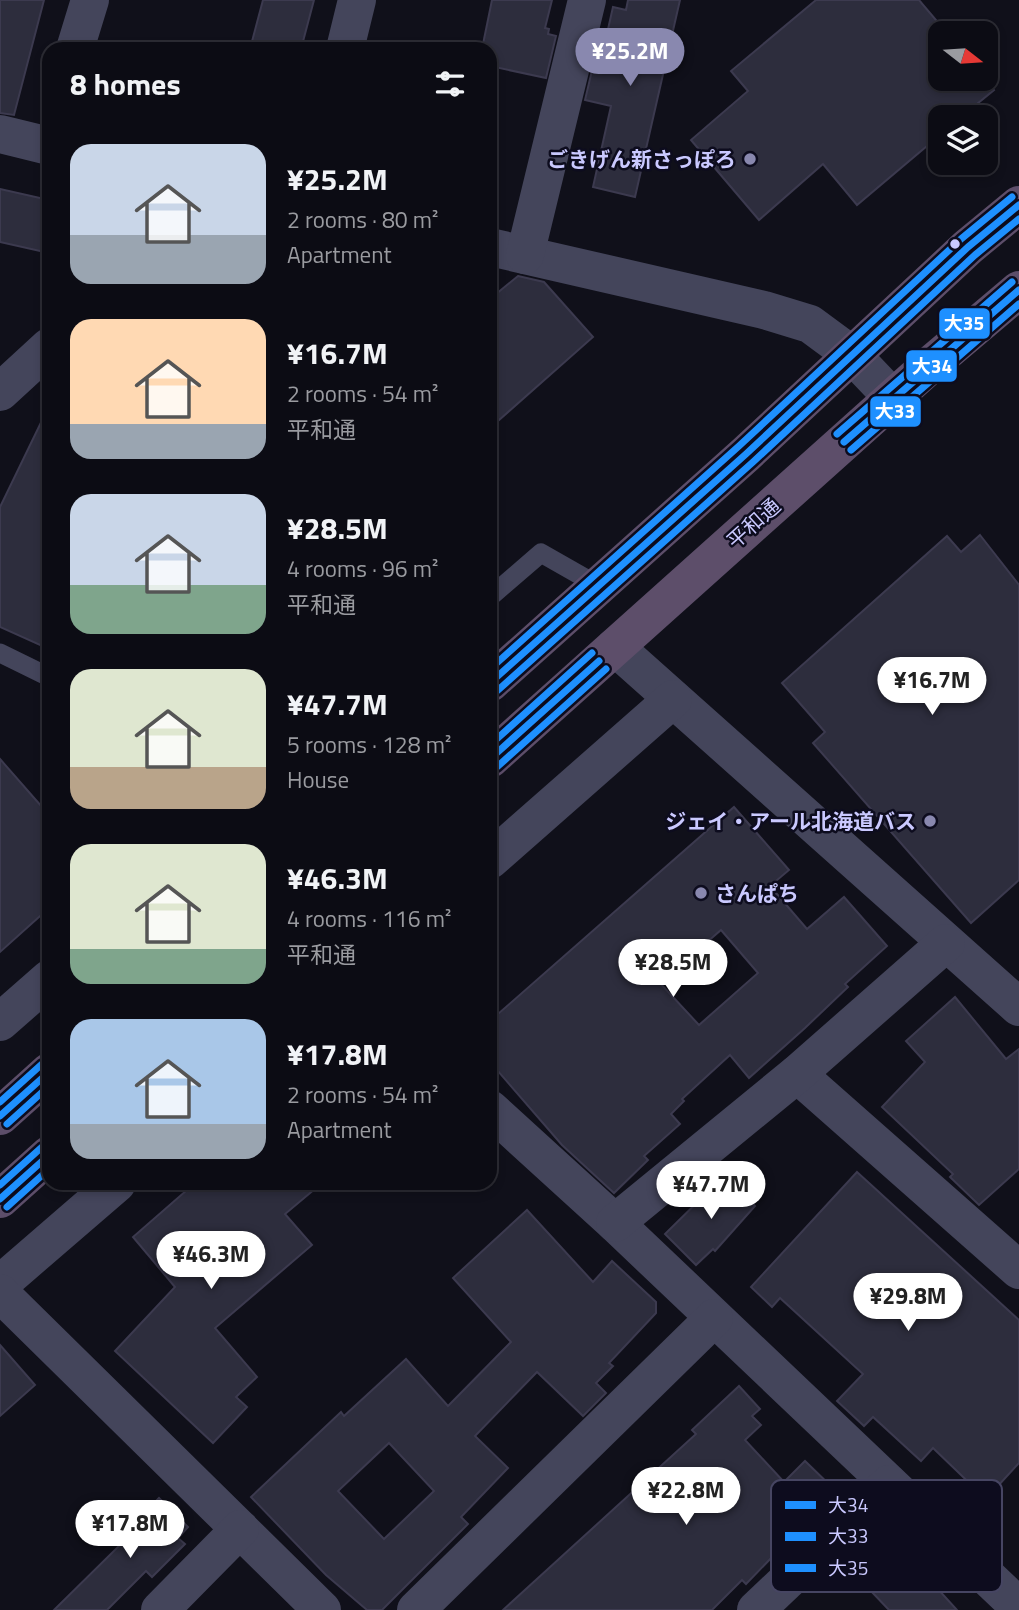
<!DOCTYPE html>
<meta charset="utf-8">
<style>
:root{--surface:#0c0c14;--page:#15151d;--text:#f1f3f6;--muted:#9a9ba0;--line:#2c2c34;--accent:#8988af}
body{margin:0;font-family:"Titillium Web","Noto Sans JP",sans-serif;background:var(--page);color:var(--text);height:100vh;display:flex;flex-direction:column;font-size:26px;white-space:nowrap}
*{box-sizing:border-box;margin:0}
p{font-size:23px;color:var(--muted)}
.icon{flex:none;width:38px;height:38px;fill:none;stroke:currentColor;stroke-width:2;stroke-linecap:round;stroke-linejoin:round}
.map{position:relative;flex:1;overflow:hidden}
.details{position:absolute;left:42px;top:42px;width:455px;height:1148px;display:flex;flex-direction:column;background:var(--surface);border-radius:21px;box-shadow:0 4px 10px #0003,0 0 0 2px var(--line)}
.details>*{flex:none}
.needle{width:46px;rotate:107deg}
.controls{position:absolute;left:928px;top:21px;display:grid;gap:14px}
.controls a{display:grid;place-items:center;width:70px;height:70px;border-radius:14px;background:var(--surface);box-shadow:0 4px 10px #0003,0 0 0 2px var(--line);font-size:35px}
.price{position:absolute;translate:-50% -60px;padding:0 16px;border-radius:24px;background:#fff;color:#222;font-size:23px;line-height:46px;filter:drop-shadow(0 2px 4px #0008)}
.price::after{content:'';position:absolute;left:50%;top:42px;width:21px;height:16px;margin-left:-10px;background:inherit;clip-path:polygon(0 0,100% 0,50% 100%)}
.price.selected{background:var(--accent);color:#fff}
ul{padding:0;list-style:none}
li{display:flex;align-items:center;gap:21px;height:175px;padding:0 28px}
li span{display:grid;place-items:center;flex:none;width:196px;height:140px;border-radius:21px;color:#555}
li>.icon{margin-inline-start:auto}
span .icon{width:84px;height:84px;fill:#fffc;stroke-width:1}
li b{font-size:30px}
h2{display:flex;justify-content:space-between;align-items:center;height:84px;padding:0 28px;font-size:30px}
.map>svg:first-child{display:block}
.building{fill:#2d2d3d;stroke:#3c3a4f;stroke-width:2;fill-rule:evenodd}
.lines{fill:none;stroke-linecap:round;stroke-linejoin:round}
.service{stroke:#44455b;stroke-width:19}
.minor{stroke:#44455b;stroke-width:38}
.trunk{stroke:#5d4e6a;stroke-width:38}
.bus-1-casing{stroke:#0d0c1e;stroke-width:12}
.bus-2-casing{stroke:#0d0c1e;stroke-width:12}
.bus-3-casing{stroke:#0d0c1e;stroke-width:12}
.bus-1{stroke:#1e90ff;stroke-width:7}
.bus-2{stroke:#1e90ff;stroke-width:7}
.bus-3{stroke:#1e90ff;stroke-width:7}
.poi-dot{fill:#8988af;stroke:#0d0c1e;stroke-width:2.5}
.bus-dot{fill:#cac9ff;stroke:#0d0c1e;stroke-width:2.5}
.labels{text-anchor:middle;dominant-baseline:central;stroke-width:5;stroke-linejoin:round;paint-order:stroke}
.poi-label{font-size:21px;font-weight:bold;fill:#cac9ff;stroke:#0d0c1e;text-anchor:end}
.street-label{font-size:21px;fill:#cac9ff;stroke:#0d0c1e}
.key{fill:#0d0c1e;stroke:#464562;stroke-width:2}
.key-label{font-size:19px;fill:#cac9ff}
.line-badge{stroke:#0d0c1e;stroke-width:2.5}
.badge-label{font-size:19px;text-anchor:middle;font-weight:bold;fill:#fff}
</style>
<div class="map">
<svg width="1019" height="1610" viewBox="0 0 1019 1610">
<rect width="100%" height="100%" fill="#10101a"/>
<!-- building -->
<g class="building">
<path d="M0 0H44L14 115 0 113Z"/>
<path d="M263 0H314L301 49H250Z"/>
<path d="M492 0H552L545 28 549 29 548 34 556 36 546 78 490 66V49H482Z"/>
<path d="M628 0H680L635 197 593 187 611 106 585 100 598 45 604 47 613 7 626 10Z"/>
<path d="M816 0H919L947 33H940V79H985L994 90 961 117H940V135L857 205 823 164 759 220 691 140 748 91 731 71Z"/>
<path d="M0 189 49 200V253L0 242Z"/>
<path d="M518 276 544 282 593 337 490 428V299Z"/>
<path d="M49 406V649L0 627V507Z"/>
<path d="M980 535 1019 585V880L971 923 813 743 825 732 782 683 947 536 961 552Z"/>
<path d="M0 759 49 815V908L0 952Z"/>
<path d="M734 807 789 870 770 886 807 929 844 897 887 946 845 984 848 987 805 1028 749 1078 730 1055 682 1099 684 1101 671 1114 680 1124 644 1156 648 1160 614 1193 562 1145 490 1062V1021ZM721 930 758 973 699 1025 660 983Z"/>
<path d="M955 997 1006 1059 1019 1049V1169L979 1205 950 1177 953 1174 882 1107 925 1062 906 1041Z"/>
<path d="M857 1172 1019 1320V1463L986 1499 933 1448 921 1461 873 1417 864 1426 837 1401 863 1374 780 1298 772 1307 751 1287Z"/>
<path d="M725 1175 755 1206 715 1251 713 1249 696 1265 665 1234Z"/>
<path d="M195 1183H322L285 1214 312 1245 215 1328 257 1377 236 1397 247 1407 213 1443 115 1351 175 1287 133 1237Z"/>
<path d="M527 1210 593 1282 612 1261 656 1302V1313L609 1363 613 1366 596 1383 606 1393 583 1416 537 1372 475 1436 508 1468 461 1517 468 1524 382 1610H367L326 1575 251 1497 341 1412 344 1416 406 1359 448 1406 511 1342 453 1278ZM389 1443 434 1491 384 1539 338 1491Z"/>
<path d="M0 1345 35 1385 0 1416Z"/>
<path d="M739 1386 760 1409 752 1416 761 1425 745 1440 784 1482 805 1461 836 1491 746 1584 742 1580 712 1610H503L696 1434 692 1430Z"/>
<path d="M159 1498 188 1527 178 1538 185 1544 152 1577 146 1571 107 1610H54L120 1545 117 1541Z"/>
<path d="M905 1554 926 1576 957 1610H889L869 1589Z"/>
</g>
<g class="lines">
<!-- service -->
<g class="service">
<path d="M490 597 541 553 599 586"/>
<path d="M0 653 49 677"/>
</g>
<!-- minor -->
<g class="minor">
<path d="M75 49 90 0"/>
<path d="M345 49 357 0"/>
<path d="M0 134 49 146"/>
<path d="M490 247 764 310 810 324 852 355 893 398"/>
<path d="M525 255 587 0"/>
<path d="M0 392 49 347"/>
<path d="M615 647 1019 1007"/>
<path d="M490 860 673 699"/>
<path d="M0 1022 49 979"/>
<path d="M797 1074 1019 1270"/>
<path d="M490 1109 615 1223 1019 1607"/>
<path d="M615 1223 797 1074 946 943"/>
<path d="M0 1284 117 1183"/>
<path d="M0 1293 322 1610"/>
<path d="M160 1610 240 1529"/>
<path d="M416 1610 714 1318"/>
<path d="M756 1610 889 1484"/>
</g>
<!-- trunk -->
<g class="trunk">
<path d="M490 683 746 454 968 247 1019 205"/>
<path d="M490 759 922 372 1019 290"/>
<path d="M0 1116 49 1072"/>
<path d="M0 1199 49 1155"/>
</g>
<defs>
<g id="bus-1">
<path d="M844 442 1019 290"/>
<path d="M490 683 746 454 968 247 1019 205"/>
<path d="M490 759 599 661"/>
<path d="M0 1116 49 1072"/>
<path d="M0 1199 49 1155"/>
</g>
<g id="bus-2">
<path d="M851 450 1019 304"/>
<path d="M497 691 753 462 975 255 1019 219"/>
<path d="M497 767 606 669"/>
<path d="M7 1124 49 1086"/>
<path d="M7 1207 49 1169"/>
</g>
<g id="bus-3">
<path d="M837 434 1012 282"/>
<path d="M490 669 739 446 961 239 1012 197"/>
<path d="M490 745 592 653"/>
<path d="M0 1102 42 1064"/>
<path d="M0 1185 42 1147"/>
</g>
</defs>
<!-- bus-1 casing -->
<use href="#bus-1" class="bus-1-casing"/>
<!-- bus-2 casing -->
<use href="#bus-2" class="bus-2-casing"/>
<!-- bus-3 casing -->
<use href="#bus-3" class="bus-3-casing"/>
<!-- bus-1 -->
<use href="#bus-1" class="bus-1"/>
<!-- bus-2 -->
<use href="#bus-2" class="bus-2"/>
<!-- bus-3 -->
<use href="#bus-3" class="bus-3"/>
</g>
<!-- markers -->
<g class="poi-dot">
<circle cx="750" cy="159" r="7"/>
<circle cx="930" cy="821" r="7"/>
<circle cx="701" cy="893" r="7"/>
</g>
<circle class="bus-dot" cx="955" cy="244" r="6"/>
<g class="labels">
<!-- poi labels -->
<g class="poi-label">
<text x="736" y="159">ごきげん新さっぽろ</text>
<text x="916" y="821">ジェイ・アール北海道バス</text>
<text x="715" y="893" text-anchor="start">さんぱち</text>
</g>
<!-- street labels -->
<g class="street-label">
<text transform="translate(753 523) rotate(-42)">平和通</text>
</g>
</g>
<!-- legend -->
<rect x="771" y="1480" width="231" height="112" rx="10" class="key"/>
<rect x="785" y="1501" width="31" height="8" fill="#1e90ff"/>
<rect x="785" y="1532" width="31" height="9" fill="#1e90ff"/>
<rect x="785" y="1564" width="31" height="8" fill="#1e90ff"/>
<g class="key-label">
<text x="828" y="1512">大34</text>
<text x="828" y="1543">大33</text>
<text x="828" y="1575">大35</text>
</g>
<g class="line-badge">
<rect x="938" y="307" width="53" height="33" rx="7" fill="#1e90ff"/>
<rect x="905" y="349" width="53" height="34" rx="7" fill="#1e90ff"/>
<rect x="869" y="395" width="53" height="33" rx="7" fill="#1e90ff"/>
</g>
<g class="badge-label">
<text x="964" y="330">大35</text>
<text x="932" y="373">大34</text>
<text x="895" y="418">大33</text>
</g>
</svg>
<div class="controls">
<a><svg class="needle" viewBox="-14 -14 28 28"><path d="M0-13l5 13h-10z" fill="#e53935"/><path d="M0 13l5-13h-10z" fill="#9a9ba0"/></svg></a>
<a><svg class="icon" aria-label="layers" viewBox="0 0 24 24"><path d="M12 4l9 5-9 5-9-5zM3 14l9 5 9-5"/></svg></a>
</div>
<b class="price selected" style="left:630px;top:88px">¥25.2M</b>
<b class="price" style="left:932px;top:717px">¥16.7M</b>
<b class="price" style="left:673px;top:999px">¥28.5M</b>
<b class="price" style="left:711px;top:1221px">¥47.7M</b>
<b class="price" style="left:211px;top:1291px">¥46.3M</b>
<b class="price" style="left:908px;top:1333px">¥29.8M</b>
<b class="price" style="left:686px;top:1527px">¥22.8M</b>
<b class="price" style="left:130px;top:1560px">¥17.8M</b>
<section class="details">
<h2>8 homes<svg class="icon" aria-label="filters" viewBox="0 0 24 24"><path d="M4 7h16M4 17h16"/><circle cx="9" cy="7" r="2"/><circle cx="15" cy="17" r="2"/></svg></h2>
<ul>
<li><span style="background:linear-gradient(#c9d6e8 65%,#9aa5b1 0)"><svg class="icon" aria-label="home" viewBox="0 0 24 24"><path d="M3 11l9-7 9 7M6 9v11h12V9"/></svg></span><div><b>¥25.2M</b><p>2 rooms · 80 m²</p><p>Apartment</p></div></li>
<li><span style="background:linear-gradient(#ffd9b3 75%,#9aa5b1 0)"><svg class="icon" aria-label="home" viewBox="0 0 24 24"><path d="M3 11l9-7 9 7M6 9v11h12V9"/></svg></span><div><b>¥16.7M</b><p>2 rooms · 54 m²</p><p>平和通</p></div></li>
<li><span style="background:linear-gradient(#c9d6e8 65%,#7fa58c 0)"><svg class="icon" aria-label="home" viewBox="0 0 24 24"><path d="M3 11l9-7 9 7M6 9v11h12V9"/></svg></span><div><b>¥28.5M</b><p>4 rooms · 96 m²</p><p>平和通</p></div></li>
<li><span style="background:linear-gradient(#dfe7d0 70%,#b9a48a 0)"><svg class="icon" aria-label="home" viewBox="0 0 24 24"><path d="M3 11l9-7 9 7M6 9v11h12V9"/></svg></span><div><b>¥47.7M</b><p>5 rooms · 128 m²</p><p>House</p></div></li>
<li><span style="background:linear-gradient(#dfe7d0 75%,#7fa58c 0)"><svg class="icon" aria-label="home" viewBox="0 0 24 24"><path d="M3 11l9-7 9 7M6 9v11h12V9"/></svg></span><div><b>¥46.3M</b><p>4 rooms · 116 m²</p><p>平和通</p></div></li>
<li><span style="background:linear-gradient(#a9c7e8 75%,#9aa5b1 0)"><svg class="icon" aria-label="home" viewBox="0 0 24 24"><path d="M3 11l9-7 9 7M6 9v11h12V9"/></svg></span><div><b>¥17.8M</b><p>2 rooms · 54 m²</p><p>Apartment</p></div></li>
</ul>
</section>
</div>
